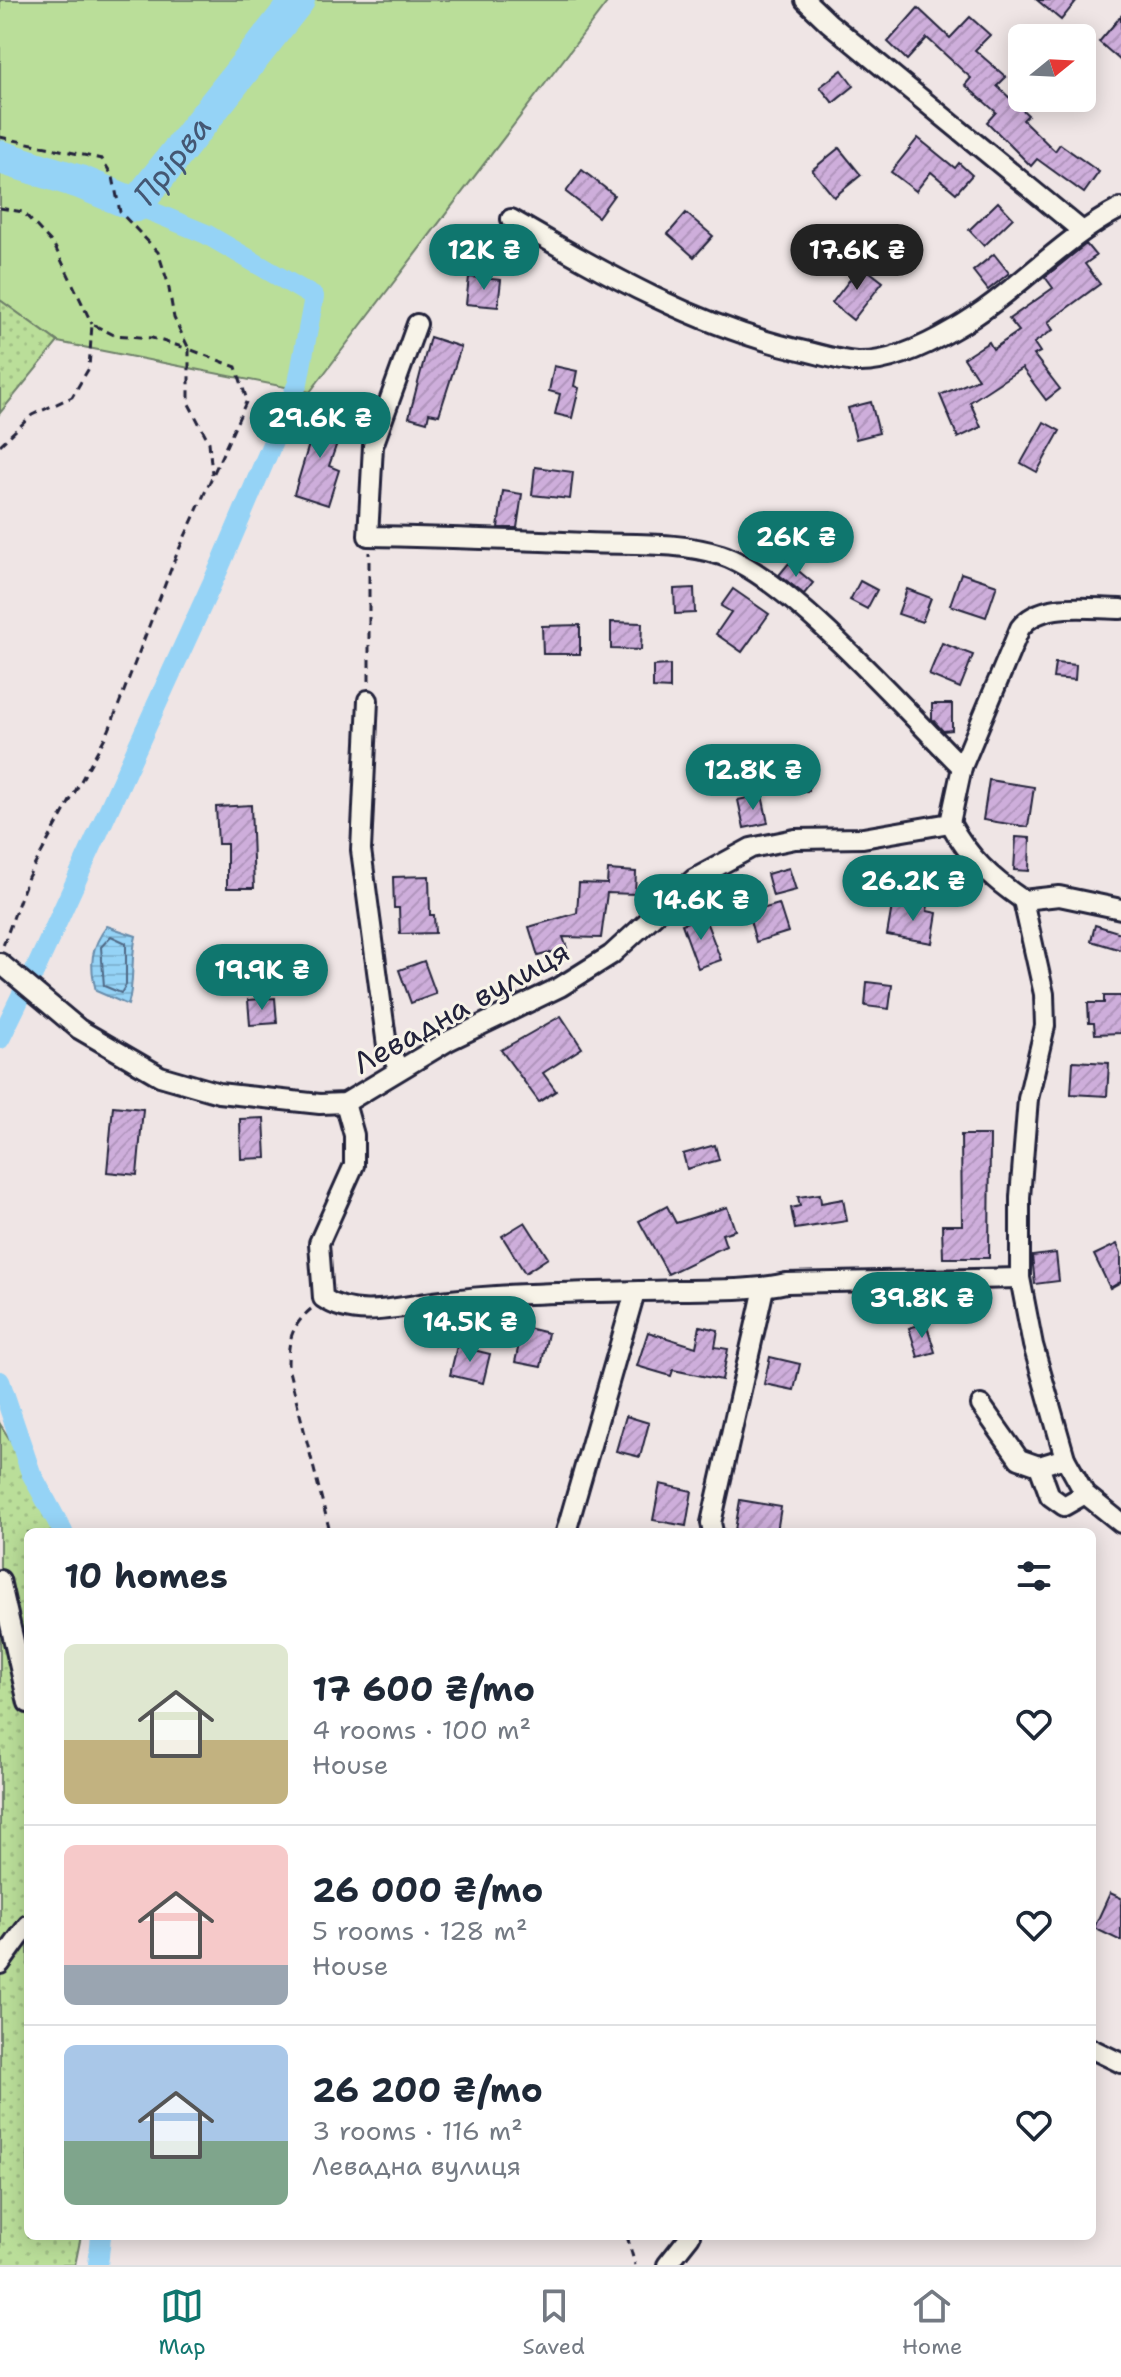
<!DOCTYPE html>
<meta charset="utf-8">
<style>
:root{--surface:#fff;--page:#f6f6f7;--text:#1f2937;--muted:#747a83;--line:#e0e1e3;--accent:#0f766e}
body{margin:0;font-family:"Shantell Sans",sans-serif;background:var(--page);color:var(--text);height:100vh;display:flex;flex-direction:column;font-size:30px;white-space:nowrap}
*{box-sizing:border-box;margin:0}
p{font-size:26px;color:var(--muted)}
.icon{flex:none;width:44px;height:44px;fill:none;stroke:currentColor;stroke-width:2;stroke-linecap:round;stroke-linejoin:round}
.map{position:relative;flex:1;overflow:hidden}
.details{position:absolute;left:24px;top:1528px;width:1072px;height:712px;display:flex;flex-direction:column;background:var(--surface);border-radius:12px;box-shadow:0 4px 20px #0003}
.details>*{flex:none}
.needle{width:52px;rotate:72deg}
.buttons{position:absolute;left:1008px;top:24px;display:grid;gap:16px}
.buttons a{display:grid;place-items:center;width:88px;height:88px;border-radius:12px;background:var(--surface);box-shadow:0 4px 20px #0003;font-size:40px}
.price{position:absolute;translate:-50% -68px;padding:0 18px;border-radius:28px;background:var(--accent);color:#fff;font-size:26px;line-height:52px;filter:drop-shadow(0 2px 4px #0008)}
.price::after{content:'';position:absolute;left:50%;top:48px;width:24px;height:18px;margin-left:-12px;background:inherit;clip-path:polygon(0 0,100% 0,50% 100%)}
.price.active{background:#222;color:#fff}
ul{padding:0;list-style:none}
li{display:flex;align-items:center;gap:24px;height:200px;padding:0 40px}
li+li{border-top:2px solid var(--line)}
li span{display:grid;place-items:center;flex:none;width:224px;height:160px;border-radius:12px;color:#555}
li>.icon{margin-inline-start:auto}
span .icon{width:96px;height:96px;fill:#fffc;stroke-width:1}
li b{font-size:34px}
h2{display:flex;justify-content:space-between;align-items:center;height:96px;padding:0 40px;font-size:34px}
.tabs{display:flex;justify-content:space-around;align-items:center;height:112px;border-top:2px solid var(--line);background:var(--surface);font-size:22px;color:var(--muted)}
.tabs a{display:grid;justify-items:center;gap:4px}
.tabs .active{color:var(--accent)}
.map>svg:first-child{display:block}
.grass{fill:#bade99;stroke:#6e806a;stroke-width:2}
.park{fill:url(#park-dots);stroke:#6e806a;stroke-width:2}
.water{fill:url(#water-rules);stroke:#678cab;stroke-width:2}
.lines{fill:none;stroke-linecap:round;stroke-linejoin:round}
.shore{stroke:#506986;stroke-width:2}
.canal{stroke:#95d3f6;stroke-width:20}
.river{stroke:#95d3f6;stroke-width:34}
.building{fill:url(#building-hatch);stroke:#22223b;stroke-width:2}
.minor-casing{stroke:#22223b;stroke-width:24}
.path{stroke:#22223b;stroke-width:3;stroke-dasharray:8 6;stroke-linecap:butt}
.minor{stroke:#f7f3e8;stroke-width:18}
.labels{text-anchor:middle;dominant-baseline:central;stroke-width:6;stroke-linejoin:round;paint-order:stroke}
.street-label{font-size:30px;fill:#22223b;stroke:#f7f3e8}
.water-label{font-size:32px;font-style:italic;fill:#445773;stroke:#f7f3e8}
</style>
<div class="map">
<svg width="1121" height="2265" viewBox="0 0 1121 2265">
<defs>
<pattern id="park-dots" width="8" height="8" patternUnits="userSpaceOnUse" patternTransform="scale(2)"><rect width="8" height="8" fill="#bade99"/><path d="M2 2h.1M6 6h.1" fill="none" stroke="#a0be85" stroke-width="1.8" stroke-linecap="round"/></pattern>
<pattern id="water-rules" width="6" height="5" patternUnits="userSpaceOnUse" patternTransform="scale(2)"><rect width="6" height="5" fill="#95d3f6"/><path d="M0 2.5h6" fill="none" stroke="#80b5d4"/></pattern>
<pattern id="building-hatch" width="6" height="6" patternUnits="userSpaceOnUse" patternTransform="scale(2)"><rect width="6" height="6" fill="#ceaedb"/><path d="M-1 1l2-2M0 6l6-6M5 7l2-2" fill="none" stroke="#b195bd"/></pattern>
</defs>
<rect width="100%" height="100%" fill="#efe5e5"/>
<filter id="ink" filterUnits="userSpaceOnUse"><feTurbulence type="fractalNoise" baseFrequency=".0125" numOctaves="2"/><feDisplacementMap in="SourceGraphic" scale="16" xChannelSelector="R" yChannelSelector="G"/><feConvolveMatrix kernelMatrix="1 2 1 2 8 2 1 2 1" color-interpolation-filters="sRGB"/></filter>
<g filter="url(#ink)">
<!-- grass -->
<path class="grass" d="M0 0H609L310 392 58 342 0 300Z"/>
<!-- park -->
<g class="park">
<path d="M0 300 58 342 0 413Z"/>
<path d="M0 1424 31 1473 53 1532H28V2236H81L75 2265H0Z"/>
</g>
<!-- water -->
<path class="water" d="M107 926 136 936C130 960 135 982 128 1005L96 991C89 964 91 947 107 926Z"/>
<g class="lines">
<!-- shore -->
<path class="shore" d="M111 936 126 943V985L121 993 104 986 101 947Z"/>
<!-- canal -->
<g class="canal">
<path d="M33 975 220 566 298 383 314 297 206 234 136 205"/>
<path d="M0 1039 23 992"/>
<path d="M0 1381 31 1473 63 1532"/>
<path d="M98 2265 101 2236"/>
</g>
<!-- river -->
<path class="river" id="s1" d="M0 157 80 182 136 205 298 0"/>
</g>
<!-- building -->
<g class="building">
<path d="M1037 0H1077L1061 20Z"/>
<path d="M918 8 950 38 970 17 990 35 975 50 1006 77 997 86 1028 115 1023 120 1055 151 1060 144 1099 172 1084 193 1037 159 1031 166 987 122 996 112 965 85 971 78 927 38 907 60 888 42Z"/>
<path d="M1121 16V61L1099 42Z"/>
<path d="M842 70 854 86 833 103 820 87Z"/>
<path d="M918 138 955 168 959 163 972 175 956 193 931 172 916 191 891 172Z"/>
<path d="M839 148 861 175 834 197 812 170Z"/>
<path d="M582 170 614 195 598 217 566 192Z"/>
<path d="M998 202 1013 218 984 246 969 230Z"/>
<path d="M686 213 713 236 694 257 668 234Z"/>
<path d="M1086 244 1096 256 1085 264 1100 284 1048 322 1053 330 1034 343 1040 352 1034 355 1060 389 1046 400 1022 368 970 402 981 427 958 438 940 395 978 379 964 358 989 342 993 349 1019 331 1009 319 1053 288 1045 277Z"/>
<path d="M994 254 1009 273 988 290 973 271Z"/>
<path d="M861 265 883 282 853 320 832 303Z"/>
<path d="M469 277 501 280 498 307 466 304Z"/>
<path d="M430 337 461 347 439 415 429 413 427 422 409 417Z"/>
<path d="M554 366 577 371 574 386 579 388 572 418 555 414 560 394 549 391Z"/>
<path d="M871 402 879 433 856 439 848 408Z"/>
<path d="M319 411 345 420 329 466 339 470 328 505 294 494Z"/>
<path d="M1044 422 1060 431 1037 472 1021 463Z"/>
<path d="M535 467 573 472 570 499 532 495Z"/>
<path d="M503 491 522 494 517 528H498Z"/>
<path d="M789 563 813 583 804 594 779 575Z"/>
<path d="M961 573 997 585 986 617 950 605Z"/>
<path d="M860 581 877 590 867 609 850 600Z"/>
<path d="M694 588 695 613 675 614 674 589Z"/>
<path d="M733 589 769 614 742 652 716 634 731 612 721 606Z"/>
<path d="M907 589 931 598 922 622 898 614Z"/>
<path d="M611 622 642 623 641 650 611 649Z"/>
<path d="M580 625V654H543L542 626Z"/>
<path d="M942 643 973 655 960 688 929 675Z"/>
<path d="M1055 663 1076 665 1075 680 1053 678Z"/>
<path d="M670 665V689L653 688V666Z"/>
<path d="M932 704H952V730L943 731 932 719Z"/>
<path d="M768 753H809V791H767Z"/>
<path d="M989 780 1034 787 1028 827 983 820Z"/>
<path d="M762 795 768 823 744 828 738 800Z"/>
<path d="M251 805 254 888H227V844H218L216 807Z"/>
<path d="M1016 837 1030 838 1029 871 1014 870Z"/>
<path d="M789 868 796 890 773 896 767 874Z"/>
<path d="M608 870 636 872 635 894 607 893 601 938 563 937 567 948 538 956 529 927 577 913 579 883 607 884Z"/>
<path d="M429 876 430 915H434L435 933 400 934 399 908H394L393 877Z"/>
<path d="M722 884 730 907 711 914 703 890Z"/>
<path d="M909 902 928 905 927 911 937 913 932 943 887 935 892 906 908 909Z"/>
<path d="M779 904 788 932 756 942 748 913Z"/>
<path d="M704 916 721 960 698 968 682 924Z"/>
<path d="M1095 925 1121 933V950L1091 941Z"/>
<path d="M424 961 436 994 411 1003 399 970Z"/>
<path d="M867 982 892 985 889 1009 865 1006Z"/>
<path d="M1104 996H1121V1033L1095 1034 1094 1023H1089L1088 1003H1104Z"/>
<path d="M275 998 277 1023 250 1025 248 1000Z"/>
<path d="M561 1016 582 1048 543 1073 556 1091 539 1102 501 1050Z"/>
<path d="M1073 1061 1109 1063 1107 1096 1071 1094Z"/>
<path d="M113 1106 143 1109 137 1175 107 1172Z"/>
<path d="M264 1118 266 1158 241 1159 240 1119Z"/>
<path d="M961 1135H990L989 1258H943L942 1225H962Z"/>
<path d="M715 1145 719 1160 687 1169 683 1154Z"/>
<path d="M820 1194 821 1203 843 1199 847 1221 795 1229 791 1208 800 1206 798 1197Z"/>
<path d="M667 1206 676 1223 727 1207 735 1230 722 1234 726 1246 668 1274 639 1221Z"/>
<path d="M525 1222 548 1258 525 1273 502 1236Z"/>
<path d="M1117 1244 1121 1253V1282L1110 1288 1094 1255Z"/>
<path d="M1056 1253 1059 1281 1035 1284 1032 1256Z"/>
<path d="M926 1323 935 1352 918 1357 909 1328Z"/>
<path d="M700 1326 718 1330 715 1347 728 1349 722 1380 673 1370 671 1376 637 1366 648 1332 696 1347Z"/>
<path d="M523 1327 548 1333 541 1367 515 1362Z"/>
<path d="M457 1346 490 1354 483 1383 450 1375Z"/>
<path d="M770 1357 800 1364 794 1390 764 1384Z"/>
<path d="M626 1416 649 1423 640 1457 616 1451Z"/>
<path d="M660 1484 692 1491 686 1526 653 1520Z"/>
<path d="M740 1500 781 1507 777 1532 735 1530Z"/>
<path d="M1110 1893 1121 1898V1941L1094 1928Z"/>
</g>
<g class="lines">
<defs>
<g id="minor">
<path d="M805 0 829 23 1081 230"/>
<path d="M511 219C606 274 701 329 809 352 825 356 841 361 857 362 889 363 927 345 954 329 1014 295 1059 240 1121 208"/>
<path d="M417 324 373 446 368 536C441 537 514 540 587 543 631 545 678 541 721 555 789 577 907 713 962 767"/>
<path d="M368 700 361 850 387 1046 399 1069"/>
<path d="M950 823C969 858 991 878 1023 900"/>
<path d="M1023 900 1044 994 1045 1026 1028 1099 1020 1197V1278L1033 1345 1065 1458 1085 1494 1121 1523"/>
<path d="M1023 900 1059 896 1121 909"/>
<path d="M0 963 79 1029 160 1076 219 1093 320 1104 345 1103 448 1041 560 987 611 955 694 879 751 848 795 839 863 838 950 823 962 767 1020 628C1041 600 1088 609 1121 609"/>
<path d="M345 1103 354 1135V1165L319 1243 323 1298C355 1320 398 1307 434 1302 515 1291 595 1293 677 1290 713 1289 750 1291 786 1283L1020 1278"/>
<path d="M981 1405 1019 1459 1039 1466"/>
<path d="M1065 1458 1039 1466 1050 1496 1064 1506 1085 1494"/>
<path d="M566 1532 635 1292"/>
<path d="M713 1532 711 1523 764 1288"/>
<path d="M0 1580 28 1703"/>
<path d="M0 1964 28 1925"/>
<path d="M1092 2049 1121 2063"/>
<path d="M667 2265 690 2236"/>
</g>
</defs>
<!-- minor casing -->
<use href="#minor" class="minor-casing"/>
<!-- path -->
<g class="path">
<path d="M0 137 102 159 113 177 120 212 158 252 168 283 174 318 189 349 236 367 247 400 176 556 109 730 28 877 3 946"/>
<path d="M0 208 23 212 54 245 92 324"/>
<path d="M0 445 32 415 72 397 89 368 92 324 114 335 152 338 189 349V404L209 442 212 474"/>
<path d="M369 681V552"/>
<path d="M311 1309C291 1326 288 1341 288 1367L330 1532"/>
<path d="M627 2236 635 2265"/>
</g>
<!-- minor -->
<use href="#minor" class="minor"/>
</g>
</g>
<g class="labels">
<!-- street labels -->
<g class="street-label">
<text transform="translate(461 1007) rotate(-29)">Левадна вулиця</text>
</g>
<!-- water labels -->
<g class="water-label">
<text stroke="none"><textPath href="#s1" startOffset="202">Прірва</textPath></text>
</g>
</g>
</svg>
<div class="buttons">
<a><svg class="needle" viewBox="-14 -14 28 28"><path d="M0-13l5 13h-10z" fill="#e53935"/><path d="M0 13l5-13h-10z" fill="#747a83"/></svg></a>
</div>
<b class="price" style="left:484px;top:292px">12K ₴</b>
<b class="price active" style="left:857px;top:292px">17.6K ₴</b>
<b class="price" style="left:320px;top:460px">29.6K ₴</b>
<b class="price" style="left:796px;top:579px">26K ₴</b>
<b class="price" style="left:753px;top:812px">12.8K ₴</b>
<b class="price" style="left:913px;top:923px">26.2K ₴</b>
<b class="price" style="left:701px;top:942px">14.6K ₴</b>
<b class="price" style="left:262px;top:1012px">19.9K ₴</b>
<b class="price" style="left:922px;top:1340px">39.8K ₴</b>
<b class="price" style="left:470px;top:1364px">14.5K ₴</b>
<section class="details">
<h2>10 homes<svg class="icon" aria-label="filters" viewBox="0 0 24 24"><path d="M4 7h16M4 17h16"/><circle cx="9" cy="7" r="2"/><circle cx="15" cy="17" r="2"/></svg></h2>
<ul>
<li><span style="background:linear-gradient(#dfe7d0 60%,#c2b280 0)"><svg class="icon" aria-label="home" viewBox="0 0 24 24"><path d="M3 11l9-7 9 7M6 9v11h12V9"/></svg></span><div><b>17 600 ₴/mo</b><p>4 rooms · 100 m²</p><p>House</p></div><svg class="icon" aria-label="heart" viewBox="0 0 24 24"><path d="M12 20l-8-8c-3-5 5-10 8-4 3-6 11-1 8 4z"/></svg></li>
<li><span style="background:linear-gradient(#f6c9c9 75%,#9aa5b1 0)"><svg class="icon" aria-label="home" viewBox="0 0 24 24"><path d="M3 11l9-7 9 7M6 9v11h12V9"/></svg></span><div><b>26 000 ₴/mo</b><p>5 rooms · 128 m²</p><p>House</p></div><svg class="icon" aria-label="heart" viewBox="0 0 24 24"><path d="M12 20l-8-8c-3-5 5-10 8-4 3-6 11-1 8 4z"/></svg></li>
<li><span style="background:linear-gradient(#a9c7e8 60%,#7fa58c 0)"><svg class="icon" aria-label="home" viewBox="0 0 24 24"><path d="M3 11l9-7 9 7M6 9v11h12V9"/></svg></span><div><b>26 200 ₴/mo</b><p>3 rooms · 116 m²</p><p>Левадна вулиця</p></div><svg class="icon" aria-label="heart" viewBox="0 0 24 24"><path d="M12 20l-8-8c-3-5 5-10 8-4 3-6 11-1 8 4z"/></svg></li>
</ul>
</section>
</div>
<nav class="tabs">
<a class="active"><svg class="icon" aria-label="map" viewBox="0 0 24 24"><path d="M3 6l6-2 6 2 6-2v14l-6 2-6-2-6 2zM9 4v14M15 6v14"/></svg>Map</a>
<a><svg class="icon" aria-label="saved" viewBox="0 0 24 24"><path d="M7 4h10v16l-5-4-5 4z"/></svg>Saved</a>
<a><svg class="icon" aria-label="home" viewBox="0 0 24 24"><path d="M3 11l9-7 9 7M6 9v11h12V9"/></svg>Home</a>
</nav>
